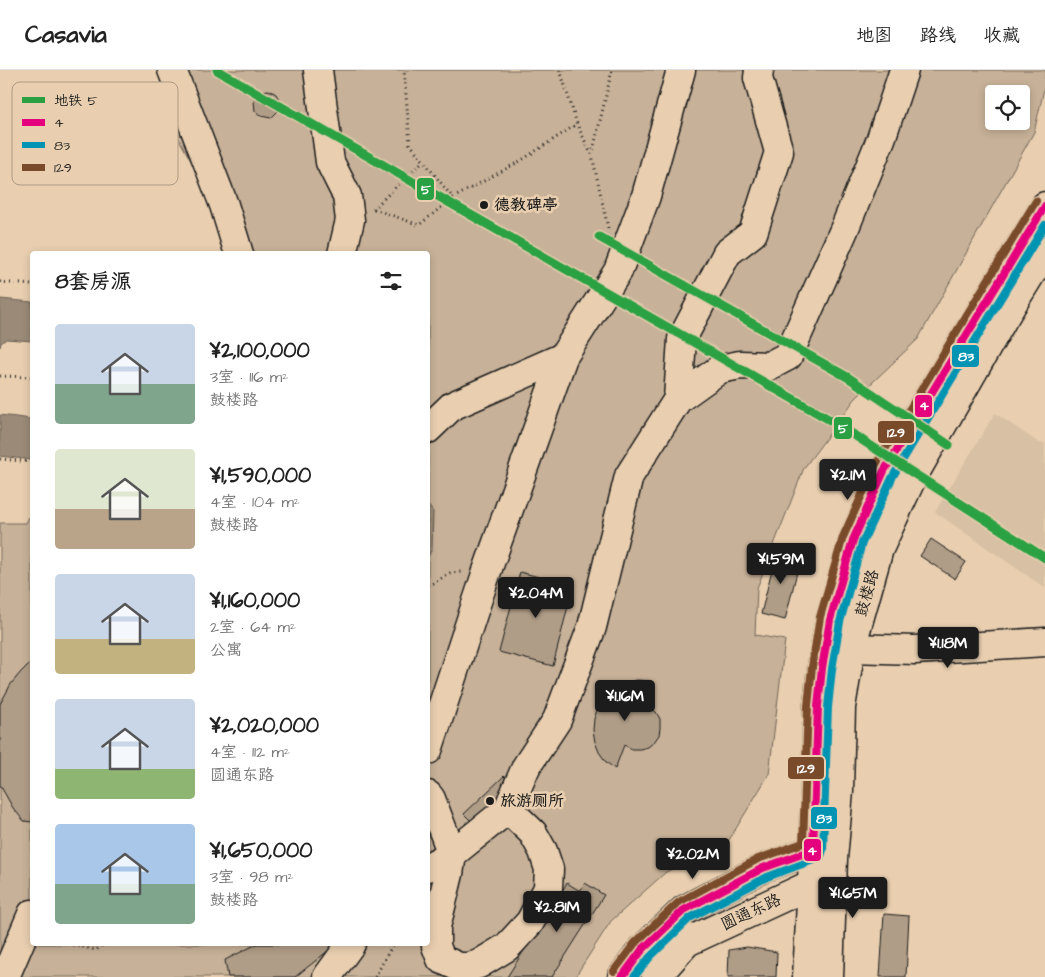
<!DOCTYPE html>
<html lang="zh">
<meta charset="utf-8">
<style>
:root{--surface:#fff;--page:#f6f6f6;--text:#222;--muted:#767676;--line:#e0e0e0;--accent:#1c1c1c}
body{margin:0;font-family:"Architects Daughter","LXGW WenKai TC",sans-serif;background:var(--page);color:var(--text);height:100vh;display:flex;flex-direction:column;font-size:19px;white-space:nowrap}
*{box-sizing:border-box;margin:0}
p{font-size:16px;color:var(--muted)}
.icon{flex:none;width:28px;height:28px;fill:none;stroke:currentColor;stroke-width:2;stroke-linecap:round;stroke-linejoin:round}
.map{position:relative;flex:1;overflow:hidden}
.drawer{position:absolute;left:30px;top:181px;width:400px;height:695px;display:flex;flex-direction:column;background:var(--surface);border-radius:5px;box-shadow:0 2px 8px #0003}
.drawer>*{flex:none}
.controls{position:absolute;left:985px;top:15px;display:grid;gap:10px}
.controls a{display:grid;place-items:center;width:45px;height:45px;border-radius:5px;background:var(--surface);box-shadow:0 2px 8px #0003;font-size:25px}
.price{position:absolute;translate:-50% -42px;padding:0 11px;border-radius:5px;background:var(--accent);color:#fff;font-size:16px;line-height:32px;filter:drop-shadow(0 1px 2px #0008)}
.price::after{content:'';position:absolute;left:50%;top:30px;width:15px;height:11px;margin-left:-8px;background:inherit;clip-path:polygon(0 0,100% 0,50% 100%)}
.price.current{background:#222;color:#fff}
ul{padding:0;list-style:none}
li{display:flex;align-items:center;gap:15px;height:125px;padding:0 25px}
li span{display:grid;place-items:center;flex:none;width:140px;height:100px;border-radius:5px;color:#555}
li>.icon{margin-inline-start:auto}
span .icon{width:60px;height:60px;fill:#fffc;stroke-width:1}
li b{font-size:21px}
h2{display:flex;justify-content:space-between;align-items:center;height:60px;padding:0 25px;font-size:21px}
header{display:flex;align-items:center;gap:30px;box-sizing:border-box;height:70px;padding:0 25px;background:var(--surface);border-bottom:1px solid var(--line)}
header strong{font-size:24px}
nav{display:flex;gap:28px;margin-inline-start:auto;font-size:18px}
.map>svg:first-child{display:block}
.built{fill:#d8c0a4}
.green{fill:#c7b198;stroke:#72665a;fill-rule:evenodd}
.water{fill:#9b8a78;stroke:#685e53}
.building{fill:#b09d87;stroke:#1c1c1c}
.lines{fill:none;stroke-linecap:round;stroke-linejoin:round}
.minor-casing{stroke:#1c1c1c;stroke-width:31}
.major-casing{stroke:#1c1c1c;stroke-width:31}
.path{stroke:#1c1c1c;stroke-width:3;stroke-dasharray:1 4;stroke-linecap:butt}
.minor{stroke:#e9cfb0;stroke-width:28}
.major{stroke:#e9cfb0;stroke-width:28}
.bus-1-casing{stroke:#e9cfb0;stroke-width:11}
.bus-2-casing{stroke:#e9cfb0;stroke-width:11}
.bus-3-casing{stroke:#e9cfb0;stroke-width:11}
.bus-1{stroke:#e5007d;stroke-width:8}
.bus-2{stroke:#0494b3;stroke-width:8}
.bus-3{stroke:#7a4b2a;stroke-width:8}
.metro-1-casing{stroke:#e9cfb0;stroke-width:12}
.metro-1{stroke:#29a142;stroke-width:9}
.poi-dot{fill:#1c1c1c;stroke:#e9cfb0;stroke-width:2}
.labels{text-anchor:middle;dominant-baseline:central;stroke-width:5;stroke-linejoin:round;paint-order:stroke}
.poi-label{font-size:16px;font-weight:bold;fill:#1c1c1c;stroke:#e9cfb0;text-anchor:start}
.street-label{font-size:16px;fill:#1c1c1c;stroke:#e9cfb0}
.key{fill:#e9cfb0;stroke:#ac9984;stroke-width:1}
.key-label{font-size:14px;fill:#1c1c1c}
.line-badge{stroke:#e9cfb0;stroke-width:2}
.badge-label{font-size:14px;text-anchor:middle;font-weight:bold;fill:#fff}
</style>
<header>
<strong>Casavia</strong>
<nav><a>地图</a><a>路线</a><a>收藏</a></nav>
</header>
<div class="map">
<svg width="1045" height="907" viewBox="0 0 1045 907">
<rect width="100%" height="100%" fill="#e9cfb0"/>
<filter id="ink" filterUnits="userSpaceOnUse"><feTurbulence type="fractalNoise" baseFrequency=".02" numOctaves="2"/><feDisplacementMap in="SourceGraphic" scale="10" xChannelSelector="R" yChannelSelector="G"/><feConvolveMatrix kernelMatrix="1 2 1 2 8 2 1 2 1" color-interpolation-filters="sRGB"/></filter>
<g filter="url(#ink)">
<!-- built -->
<path class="built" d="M995 343 1039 373H1045V518L935 442Z"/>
<!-- green -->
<path class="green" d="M162 0H1045V15L1034 62 918 269 855 329 804 398 757 518 755 565 785 570 769 704 729 770 666 802 611 851 575 907H0V453H26L29 447H32V874H428V184H243L176 64ZM994 24H1021V51H994Z"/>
<!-- water -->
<g class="water">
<path d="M0 229 32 232V271L6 269 1 273 0 277Z"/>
<path d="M0 345 32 349V390L0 386Z"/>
<path d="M428 435 433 442 432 479 428 487Z"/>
</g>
<!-- building -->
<g class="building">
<path d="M269 20 276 24 280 31 278 41 271 48 261 46 255 41 254 31 260 21Z"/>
<path d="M931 469 966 492 955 509 920 486Z"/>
<path d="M777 479 801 486 785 550 761 544Z"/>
<path d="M520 502 573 516 553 596 499 582Z"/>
<path d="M32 591V752L24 751 13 738 0 715V634L11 614 21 602Z"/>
<path d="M637 610 650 611 641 633 650 637 656 642 660 649V658L659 665 654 672 648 677 640 679H632L624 675 615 699 606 692 599 682 595 672 593 660 594 649 598 637 605 627 614 618 625 613Z"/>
<path d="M504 706 516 719 476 756 464 744Z"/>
<path d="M567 813 580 821 585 813 604 825 552 907H507Z"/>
<path d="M884 844 909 846 906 907H880Z"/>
<path d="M257 874H330L333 877 295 907H228L225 890Z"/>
<path d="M747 877 777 882 776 907H728L729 880Z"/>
</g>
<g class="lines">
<defs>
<g id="minor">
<path d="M172 0 224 135 239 184"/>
<path d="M318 0 330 92 347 126 350 150 342 184"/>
<path d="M678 329 682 269 727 183 753 163 779 82 758 8 759 0"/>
<path d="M428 359 452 336 563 287"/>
<path d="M851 578 915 580 1045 572"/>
<path d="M428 680 487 501 563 287 618 201 646 126 681 0"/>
<path d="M428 725 431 729 452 784 428 797"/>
<path d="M508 739 533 763 543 781 549 799 548 818 530 852 507 877 479 894 469 897H459L441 889 436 876V857L449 804 452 784 508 739 526 697 557 650 592 557 629 406 678 329 720 299 740 295 769 296 788 286 844 160 881 69 904 0"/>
<path d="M5 907 32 844"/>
<path d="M327 907 351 874"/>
</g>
<g id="major">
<path d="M622 907 642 880 684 840 763 798 813 780 827 786"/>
<path d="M656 907 687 872 812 814 823 801"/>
<path d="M807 907 812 814 818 636 822 598 830 550 853 470 884 401 1045 136"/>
<path d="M829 907 833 789 839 721 841 637 851 578 879 479 911 410 1002 251 1045 181"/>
</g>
</defs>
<!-- minor casing -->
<use href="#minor" class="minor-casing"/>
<!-- major casing -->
<use href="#major" class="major-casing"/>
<!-- path -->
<g class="path">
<path d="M560 0 577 54 591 84"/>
<path d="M453 128 522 90 577 54"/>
<path d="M373 139 423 91"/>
<path d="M374 139 419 155 453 128 410 74 404 0"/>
<path d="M608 158 592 85 612 0"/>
<path d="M0 212 32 215"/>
<path d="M0 306 32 307"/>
<path d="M0 389 32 392"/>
<path d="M428 516 450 503 461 502"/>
<path d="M68 874 96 880 104 874"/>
<path d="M375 907 393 874"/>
</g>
<!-- minor -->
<use href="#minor" class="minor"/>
<!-- major -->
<use href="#major" class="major"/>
<defs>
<path id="bus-1" d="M622 907 642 880 684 840 763 798 813 780 818 636 822 598 830 550 853 470 884 401 1045 136"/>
<path id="bus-2" d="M634 907 650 887 690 848 767 807 816 789 821 786 823 780 828 637 832 599 840 552 862 473 893 406 1045 155"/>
<path id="bus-3" d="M614 901 635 873 679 832 758 789 803 773 808 636 812 597 820 547 843 467 875 396 1036 131"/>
</defs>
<!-- bus-1 casing -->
<use href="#bus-1" class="bus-1-casing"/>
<!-- bus-2 casing -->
<use href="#bus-2" class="bus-2-casing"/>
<!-- bus-3 casing -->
<use href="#bus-3" class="bus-3-casing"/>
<!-- bus-1 -->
<use href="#bus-1" class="bus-1"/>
<!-- bus-2 -->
<use href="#bus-2" class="bus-2"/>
<!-- bus-3 -->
<use href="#bus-3" class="bus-3"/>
<defs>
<g id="metro-1">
<path d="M217 0 837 354 1045 488"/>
<path d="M599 167 849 308 949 375"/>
</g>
</defs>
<!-- metro-1 casing -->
<use href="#metro-1" class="metro-1-casing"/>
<!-- metro-1 -->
<use href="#metro-1" class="metro-1"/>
</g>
</g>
<!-- markers -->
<g class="poi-dot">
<circle cx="484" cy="135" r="5"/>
<circle cx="490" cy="731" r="5"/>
</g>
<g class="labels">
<!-- poi labels -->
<g class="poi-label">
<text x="494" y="135">德教碑亭</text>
<text x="500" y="731">旅游厕所</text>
</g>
<!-- street labels -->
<g class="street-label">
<text transform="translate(867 523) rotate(-74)">鼓楼路</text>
<text transform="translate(751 842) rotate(-25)">圆通东路</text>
</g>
</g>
<!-- legend -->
<rect x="12" y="12" width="166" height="103" rx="8" class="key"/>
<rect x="22" y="27" width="23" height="6" fill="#29a142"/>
<rect x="22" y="49" width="23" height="7" fill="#e5007d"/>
<rect x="22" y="72" width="23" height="6" fill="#0494b3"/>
<rect x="22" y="94" width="23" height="7" fill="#7a4b2a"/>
<g class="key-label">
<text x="54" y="35">地铁 5</text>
<text x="54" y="57">4</text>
<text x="54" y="80">83</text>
<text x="54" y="102">129</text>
</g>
<g class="line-badge">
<rect x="416" y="107" width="19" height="24" rx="5" fill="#29a142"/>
<rect x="951" y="274" width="29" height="24" rx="5" fill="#0494b3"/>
<rect x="914" y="324" width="19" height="24" rx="5" fill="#e5007d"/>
<rect x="833" y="346" width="20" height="24" rx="5" fill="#29a142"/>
<rect x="877" y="350" width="38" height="24" rx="5" fill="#7a4b2a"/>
<rect x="787" y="686" width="38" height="24" rx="5" fill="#7a4b2a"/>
<rect x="810" y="736" width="28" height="24" rx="5" fill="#0494b3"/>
<rect x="803" y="768" width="19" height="24" rx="5" fill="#e5007d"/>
</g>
<g class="badge-label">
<text x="426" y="124">5</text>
<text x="966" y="291">83</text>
<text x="924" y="340">4</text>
<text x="843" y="363">5</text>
<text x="896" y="367">129</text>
<text x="806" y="703">129</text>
<text x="824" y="753">83</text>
<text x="812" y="785">4</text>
</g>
</svg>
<div class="controls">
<a><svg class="icon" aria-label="locate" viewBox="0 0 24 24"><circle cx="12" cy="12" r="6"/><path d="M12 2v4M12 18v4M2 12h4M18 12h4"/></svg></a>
</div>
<b class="price current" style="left:848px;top:431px">¥2.1M</b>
<b class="price" style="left:781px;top:515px">¥1.59M</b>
<b class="price" style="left:536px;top:549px">¥2.04M</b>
<b class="price" style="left:948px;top:599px">¥1.18M</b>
<b class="price" style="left:625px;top:652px">¥1.16M</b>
<b class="price" style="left:693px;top:810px">¥2.02M</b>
<b class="price" style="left:853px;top:849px">¥1.65M</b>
<b class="price" style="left:557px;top:863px">¥2.81M</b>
<section class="drawer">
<h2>8套房源<svg class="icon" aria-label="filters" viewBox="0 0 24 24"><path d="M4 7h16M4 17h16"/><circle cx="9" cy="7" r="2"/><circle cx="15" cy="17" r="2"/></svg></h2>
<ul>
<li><span style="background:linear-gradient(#c9d6e8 60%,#7fa58c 0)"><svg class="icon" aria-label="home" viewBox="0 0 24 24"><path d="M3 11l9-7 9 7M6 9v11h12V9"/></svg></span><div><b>¥2,100,000</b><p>3室 · 116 m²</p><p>鼓楼路</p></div></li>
<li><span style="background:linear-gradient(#dfe7d0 60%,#b9a48a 0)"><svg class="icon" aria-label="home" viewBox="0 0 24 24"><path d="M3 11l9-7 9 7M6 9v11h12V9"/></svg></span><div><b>¥1,590,000</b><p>4室 · 104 m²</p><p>鼓楼路</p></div></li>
<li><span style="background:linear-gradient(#c9d6e8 65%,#c2b280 0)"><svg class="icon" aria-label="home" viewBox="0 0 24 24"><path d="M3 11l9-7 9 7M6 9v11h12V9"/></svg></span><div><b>¥1,160,000</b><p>2室 · 64 m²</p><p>公寓</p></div></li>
<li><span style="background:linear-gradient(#c9d6e8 70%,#8fb573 0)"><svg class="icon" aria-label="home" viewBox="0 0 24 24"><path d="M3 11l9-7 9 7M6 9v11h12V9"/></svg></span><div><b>¥2,020,000</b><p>4室 · 112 m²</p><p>圆通东路</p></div></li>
<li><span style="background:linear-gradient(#a9c7e8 60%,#7fa58c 0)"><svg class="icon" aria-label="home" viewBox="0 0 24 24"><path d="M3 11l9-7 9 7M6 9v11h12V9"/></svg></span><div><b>¥1,650,000</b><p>3室 · 98 m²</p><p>鼓楼路</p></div></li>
</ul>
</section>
</div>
